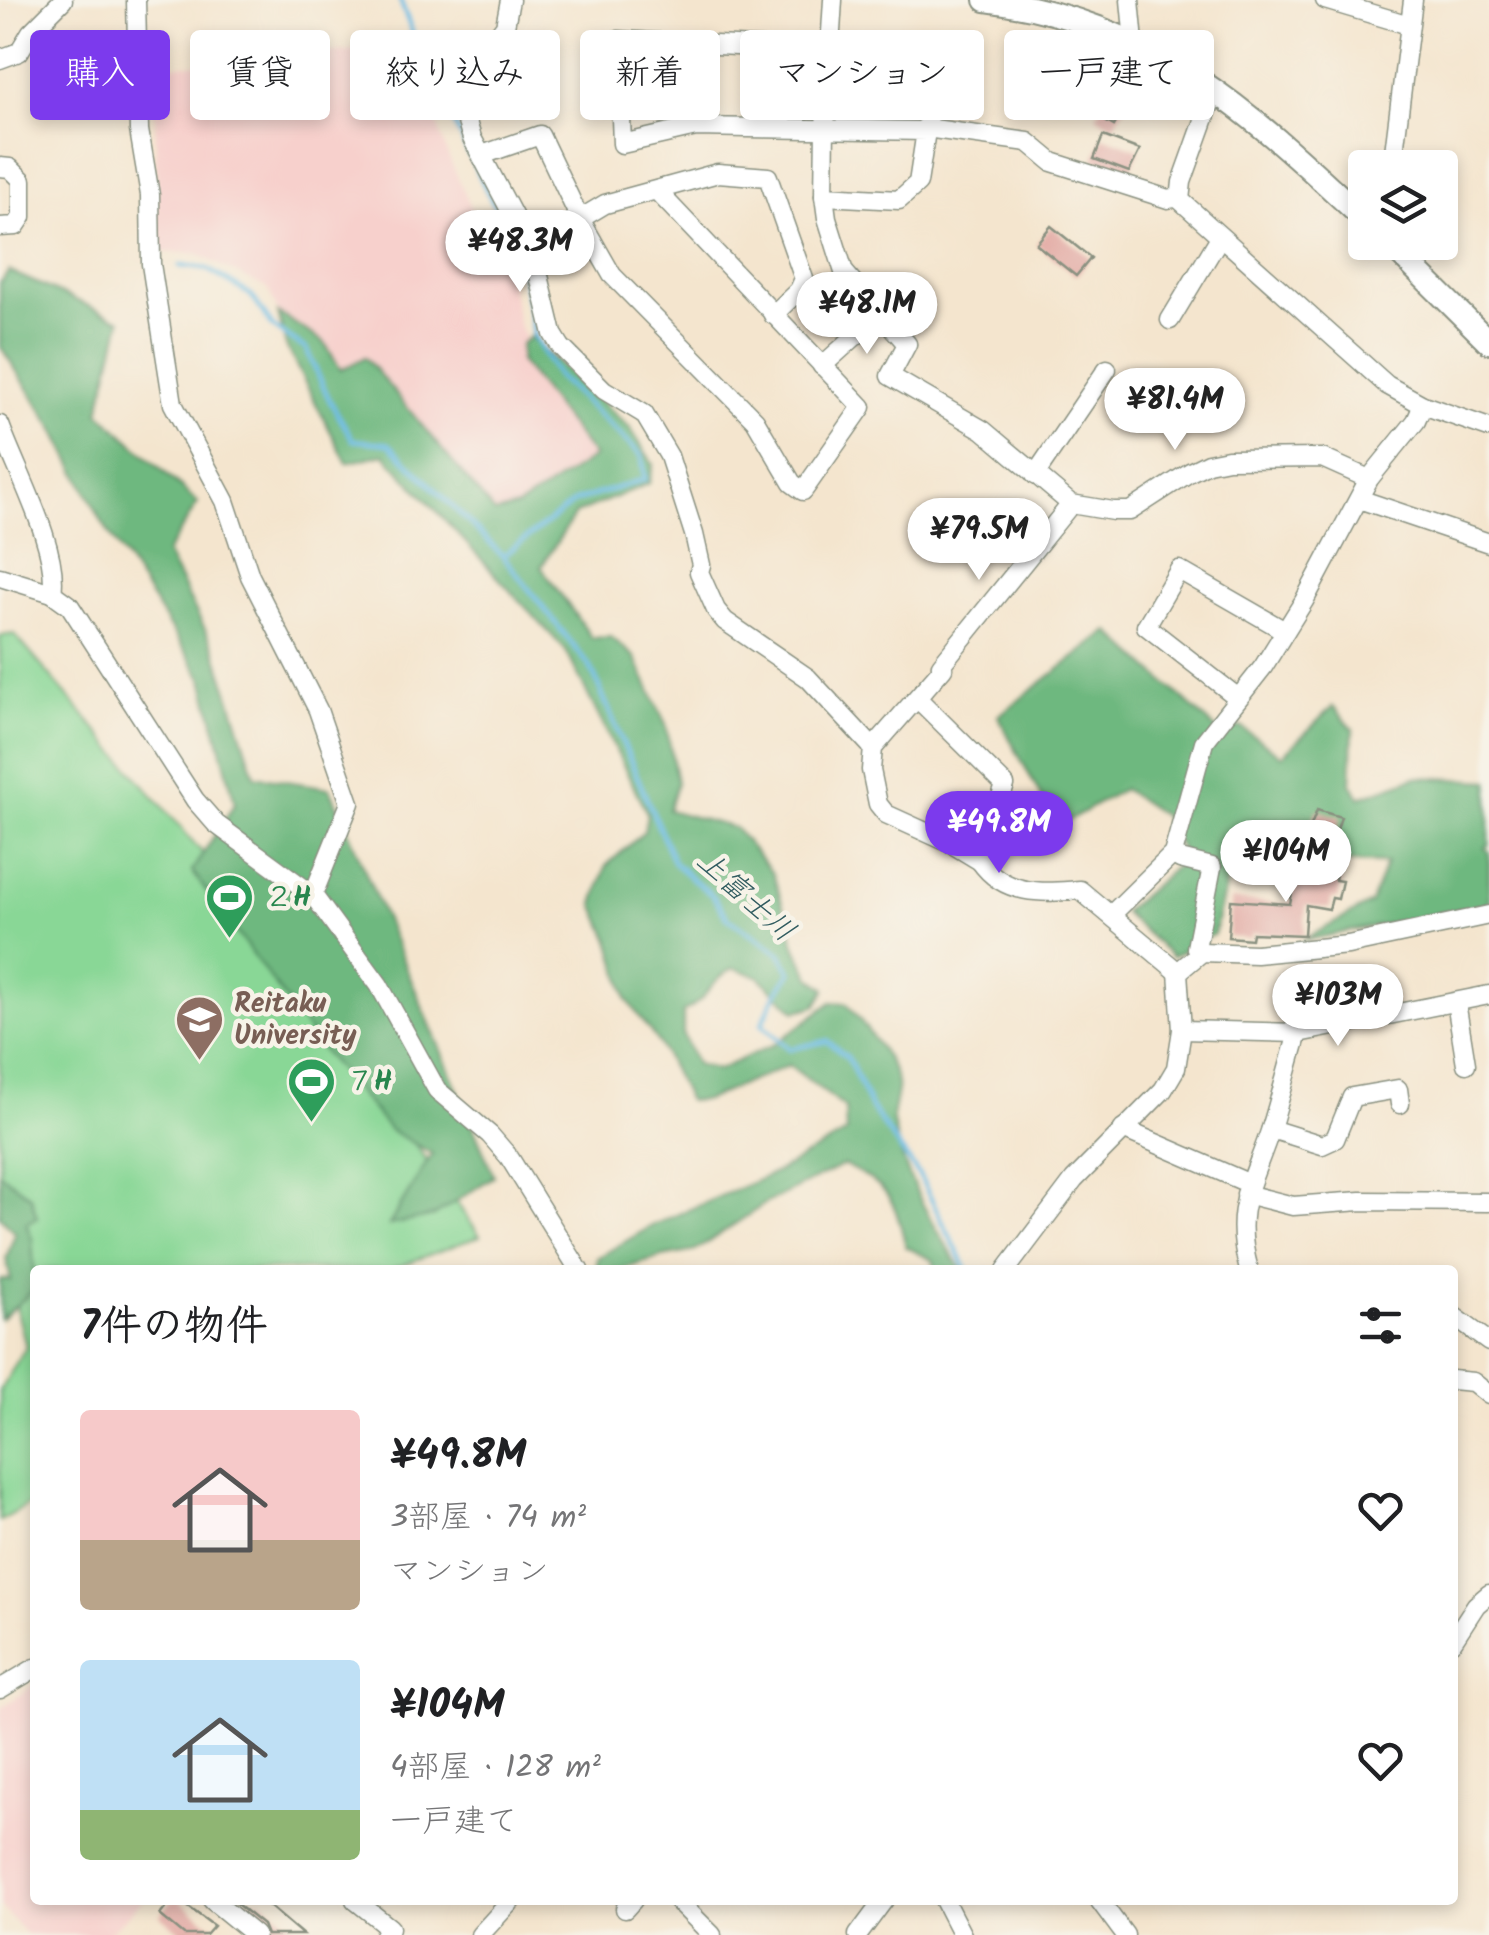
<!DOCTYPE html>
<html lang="ja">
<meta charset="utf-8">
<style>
:root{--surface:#fff;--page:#f6f6f6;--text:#202124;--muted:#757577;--accent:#7c3aed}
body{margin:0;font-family:Kalam,"Klee One",sans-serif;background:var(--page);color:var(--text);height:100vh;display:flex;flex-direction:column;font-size:38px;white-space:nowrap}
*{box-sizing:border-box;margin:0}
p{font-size:32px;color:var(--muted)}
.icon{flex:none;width:55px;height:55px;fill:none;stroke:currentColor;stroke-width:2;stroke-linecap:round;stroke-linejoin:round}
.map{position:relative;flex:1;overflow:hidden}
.sheet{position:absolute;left:30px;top:1265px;width:1428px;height:640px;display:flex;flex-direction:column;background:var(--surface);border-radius:10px;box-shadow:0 5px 15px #0003}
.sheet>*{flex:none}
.top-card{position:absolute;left:30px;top:30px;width:1430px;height:90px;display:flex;gap:20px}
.tools{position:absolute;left:1348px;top:150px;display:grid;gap:20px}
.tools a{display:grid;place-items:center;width:110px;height:110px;border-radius:10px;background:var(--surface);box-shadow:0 5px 15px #0003;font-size:50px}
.price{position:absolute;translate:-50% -85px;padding:0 22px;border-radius:35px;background:#fff;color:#222;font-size:32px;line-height:65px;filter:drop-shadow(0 2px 5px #0008)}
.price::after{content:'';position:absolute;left:50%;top:60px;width:30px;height:22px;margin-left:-15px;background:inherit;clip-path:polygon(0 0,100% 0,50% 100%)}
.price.active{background:var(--accent);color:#fff}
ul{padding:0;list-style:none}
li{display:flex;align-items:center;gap:30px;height:250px;padding:0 50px}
li span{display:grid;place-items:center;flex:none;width:280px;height:200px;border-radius:10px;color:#555}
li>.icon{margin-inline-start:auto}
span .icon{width:120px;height:120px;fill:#fffc;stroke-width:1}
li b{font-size:42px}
h2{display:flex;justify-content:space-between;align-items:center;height:120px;padding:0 50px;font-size:42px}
.pill{padding:0 35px;border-radius:10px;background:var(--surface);box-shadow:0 5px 15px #0003;font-size:35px;line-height:90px}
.pill.active{background:var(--accent);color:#fff}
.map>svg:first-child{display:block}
.built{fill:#f7d0cc}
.green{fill:#89d796;stroke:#548a65;stroke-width:2.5}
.forest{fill:#6eb87f;stroke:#467a5a;stroke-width:2.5}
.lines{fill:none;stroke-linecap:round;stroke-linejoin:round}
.stream{stroke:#66bae2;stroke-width:5}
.building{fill:#e3aba5}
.minor-casing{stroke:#8a9181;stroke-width:21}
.major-casing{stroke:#8a9181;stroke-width:26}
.minor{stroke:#fff;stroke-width:18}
.major{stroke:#fff;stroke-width:22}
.labels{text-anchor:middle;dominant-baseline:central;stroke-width:9;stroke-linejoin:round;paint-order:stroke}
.leisure-label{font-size:28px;font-weight:bold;fill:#27864d;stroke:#f7f3e8;text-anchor:start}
.education-label{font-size:28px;font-weight:bold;fill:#785e54;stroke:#f7f3e8;text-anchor:start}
.water-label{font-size:30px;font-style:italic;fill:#315c60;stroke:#f7f3e8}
</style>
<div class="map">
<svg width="1489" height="1935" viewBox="0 0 1489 1935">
<rect width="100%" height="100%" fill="#f7f3e8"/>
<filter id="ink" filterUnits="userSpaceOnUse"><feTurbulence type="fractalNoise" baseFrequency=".01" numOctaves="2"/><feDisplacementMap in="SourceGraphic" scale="20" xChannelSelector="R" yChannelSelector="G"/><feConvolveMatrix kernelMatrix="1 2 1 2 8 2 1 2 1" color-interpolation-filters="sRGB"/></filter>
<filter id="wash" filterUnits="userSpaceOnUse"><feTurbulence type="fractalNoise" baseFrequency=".0048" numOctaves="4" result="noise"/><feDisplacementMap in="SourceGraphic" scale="40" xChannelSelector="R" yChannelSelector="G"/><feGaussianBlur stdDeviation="2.25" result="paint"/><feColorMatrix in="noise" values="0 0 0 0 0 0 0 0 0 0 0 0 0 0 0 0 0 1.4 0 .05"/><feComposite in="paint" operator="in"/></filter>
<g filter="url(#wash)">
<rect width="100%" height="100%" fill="#f4e5ce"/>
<!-- built -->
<g class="built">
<path d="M406 46 425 85 446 151 480 227 509 272 518 323 533 356 629 461 505 536 357 424 314 335 282 321 268 289 195 253 158 252 154 67Z"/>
<path d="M35 1684V1900H143L107 1935H27L0 1906V1709Z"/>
</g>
<!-- green -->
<path class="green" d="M14 634 238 894 480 1236 389 1270H35V1501L0 1521V1391L26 1346 17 1310 14 1203 0 1195V636Z"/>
<!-- forest -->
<g class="forest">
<path d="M9 271 121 320 99 412 198 503 166 553 214 647 255 776 330 788 494 1176 434 1216 389 1225 432 1154 390 1130 326 1055 192 871 235 803 203 679 102 522 54 428 0 346V283Z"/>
<path d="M278 313 324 342 341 370 365 357 495 513 517 507 594 457 520 361 521 344 530 337 630 428 653 464 649 483 575 514 541 567 592 638 611 637 635 657 666 725 677 783 668 810 735 828 773 874 796 948 811 977 826 989 816 1006 796 1011 758 976 734 968C706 982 711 998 683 1012V1035L696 1064 718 1070 775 1044 832 1002 847 1003C861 1021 893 1061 897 1083 899 1094 891 1109 893 1121 901 1173 934 1227 962 1270H936L933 1260 906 1247C894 1198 891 1188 844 1165L766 1203 695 1251 662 1257 619 1270H597V1258L655 1224 777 1172 846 1133 845 1108 789 1065 706 1100 688 1101 660 1045 627 999 611 943 594 904 606 866 644 832 647 813 566 651 384 454 347 463 286 346Z"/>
<path d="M1109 631 1219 732 1241 727 1282 756 1333 706 1353 729 1351 784 1360 797 1416 777 1489 781V845L1485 848 1489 852V904L1301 941 1371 903 1386 863 1317 862 1230 867 1214 934 1172 957 1123 912 1186 858 1162 815 1123 789 1057 827 998 716Z"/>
<path d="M0 1173 31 1197 37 1218 26 1223 32 1238 35 1289 1 1319 0 1279 11 1280 6 1259 15 1233 0 1216Z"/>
</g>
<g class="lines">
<!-- stream -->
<g class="stream">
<path d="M400 0 423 60 521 260 534 336 557 376 642 456 645 479 576 501 503 556 591 668 674 863 713 896 728 918 781 954 791 972 775 996 762 1024 790 1049 827 1041 848 1058 871 1108 919 1175 967 1270"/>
<path d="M180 266 207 269 251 295 273 327 306 349 330 401 353 440 389 444 503 556"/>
</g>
</g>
<g id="blocks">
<!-- building -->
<g class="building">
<path d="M1122 72 1140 82 1114 126 1096 116Z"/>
<path d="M1103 136 1140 150 1129 172 1094 159Z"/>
<path d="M1051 226 1091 258 1076 276 1036 244Z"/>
<path d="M1317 810 1341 817 1335 836 1310 828Z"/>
<path d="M1304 861 1337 868 1335 880 1342 881 1338 899 1332 898 1329 909 1306 905 1304 935 1252 933 1251 939 1228 937 1231 900 1290 904 1295 875 1300 876Z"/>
<path d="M172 1900H179L214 1926 206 1935H184L160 1915Z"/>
<path d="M232 1900H262L303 1935H267L263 1925Z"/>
</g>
</g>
</g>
<g filter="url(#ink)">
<use href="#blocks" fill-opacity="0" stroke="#8a9181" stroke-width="2.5"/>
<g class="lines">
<defs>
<g id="minor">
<path d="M136 0 139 130 150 195 151 264 173 404 225 501 250 576 318 710 350 803 313 895"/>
<path d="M510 0 505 26 462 79 467 122 472 138 534 255 553 334 561 347 604 390 644 414 669 456 694 534 701 565 699 572 716 610 725 621 808 678 873 748"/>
<path d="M833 0 825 127 824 196 827 218 844 272 907 344 890 376 983 430 1071 504 1113 511H1130L1190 472 1208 463 1228 459 1322 458 1369 479"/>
<path d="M1130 0 1134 42"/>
<path d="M1325 0 1409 25"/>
<path d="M0 59 19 52 31 32 63 0"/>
<path d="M1215 90 1182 182 1180 200 1387 385 1423 405 1489 428"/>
<path d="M926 128 1028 142 1052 162 1168 199 1180 197"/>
<path d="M482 155 540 135 580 219 612 275 755 420 792 483 803 491 862 407 657 191"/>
<path d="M0 167 10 168 22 180V217L16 226 0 227"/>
<path d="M1392 168 1413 0"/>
<path d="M824 196 899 200 918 183 926 131 928 120 931 56 618 40 622 144 696 127 926 131"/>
<path d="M580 219 605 204 718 173 768 177 804 279 799 290 773 315"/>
<path d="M1170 320 1220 237"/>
<path d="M822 366 880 314"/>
<path d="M0 425C15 468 60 549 52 593"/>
<path d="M1035 475 1107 369"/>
<path d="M1359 499 1489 543"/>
<path d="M0 577 52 593 70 606 195 800 216 824 313 895 379 985 437 1090 490 1135 509 1157 579 1270"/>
<path d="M1237 697 1146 626 1179 570 1285 631"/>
<path d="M918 699 1005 785 980 861 952 844 886 814 878 804 871 770 873 748 943 668 941 665 1071 504"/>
<path d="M1173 854 1180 859 1212 867 1196 948 1198 954"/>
<path d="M980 861C1004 896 1042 893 1080 890L1178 972"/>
<path d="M1112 914 1173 854 1204 742 1263 667 1304 601 1369 479 1416 421 1423 405"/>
<path d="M1456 1002 1466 1064"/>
<path d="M1182 1030 1298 1033 1489 995"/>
<path d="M1123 1129 1250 1184"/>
<path d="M1271 1129 1322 1145 1335 1139 1352 1097 1398 1089 1400 1104"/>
<path d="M1246 1194 1293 1206 1361 1201 1489 1202"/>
<path d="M1006 1270 1074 1180 1163 1090 1176 1068 1182 1030 1178 972 1202 952 1256 954 1348 945 1489 915"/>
<path d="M1249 1270C1231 1206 1254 1183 1272 1125 1281 1095 1289 1064 1298 1033"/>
<path d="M1452 1315 1489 1342"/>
<path d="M1452 1380 1473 1382 1489 1395"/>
<path d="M1452 1642 1476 1605 1489 1594"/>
<path d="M0 1689 35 1668"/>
<path d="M212 1900 255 1935"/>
<path d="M355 1900 390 1928 384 1935"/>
<path d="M677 1900 712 1935"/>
<path d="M944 1900 962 1935"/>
<path d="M1099 1900 1125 1935"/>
<path d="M625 1909 633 1900"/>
<path d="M480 1935 512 1900"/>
<path d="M858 1935 884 1900"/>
</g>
<g id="major">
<path d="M986 0C1153 22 1248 110 1365 220"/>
<path d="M1388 242 1489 342"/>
</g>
</defs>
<!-- minor casing -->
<use href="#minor" class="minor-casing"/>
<!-- major casing -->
<use href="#major" class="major-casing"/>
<!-- minor -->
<use href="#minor" class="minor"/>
<!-- major -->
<use href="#major" class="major"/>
</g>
</g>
<!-- icons -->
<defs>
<symbol id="stadium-pin" viewBox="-11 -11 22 30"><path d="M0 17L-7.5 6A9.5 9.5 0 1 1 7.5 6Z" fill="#2e9e5b" stroke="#f7f3e8"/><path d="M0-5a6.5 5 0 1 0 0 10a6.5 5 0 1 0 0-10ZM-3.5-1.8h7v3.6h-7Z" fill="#fff"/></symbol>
<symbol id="university-pin" viewBox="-11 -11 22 30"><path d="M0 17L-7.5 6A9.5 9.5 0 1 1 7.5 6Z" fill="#8d6e63" stroke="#f7f3e8"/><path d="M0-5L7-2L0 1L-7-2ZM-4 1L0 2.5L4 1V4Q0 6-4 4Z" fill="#fff"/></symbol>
</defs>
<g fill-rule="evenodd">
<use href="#stadium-pin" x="202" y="870" width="55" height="75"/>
<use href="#university-pin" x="172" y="992" width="55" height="75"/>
<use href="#stadium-pin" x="284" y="1054" width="55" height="75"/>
</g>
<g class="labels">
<!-- leisure labels -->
<g class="leisure-label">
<text x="265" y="898">２H</text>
<text x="346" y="1082">７H</text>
</g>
<!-- education labels -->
<g class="education-label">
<text x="234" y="1004">Reitaku<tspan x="234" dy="32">University</tspan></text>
</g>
<!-- water labels -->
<g class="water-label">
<text transform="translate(745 897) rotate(42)">上富士川</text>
</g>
</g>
</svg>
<div class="tools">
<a><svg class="icon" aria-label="layers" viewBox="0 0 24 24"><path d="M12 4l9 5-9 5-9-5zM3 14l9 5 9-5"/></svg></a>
</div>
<b class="price" style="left:520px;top:295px">¥48.3M</b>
<b class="price" style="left:867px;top:357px">¥48.1M</b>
<b class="price" style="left:1175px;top:453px">¥81.4M</b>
<b class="price" style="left:979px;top:583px">¥79.5M</b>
<b class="price active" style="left:999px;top:876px">¥49.8M</b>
<b class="price" style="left:1286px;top:905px">¥104M</b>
<b class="price" style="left:1338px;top:1049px">¥103M</b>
<div class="top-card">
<a class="pill active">購入</a>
<a class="pill">賃貸</a>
<a class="pill">絞り込み</a>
<a class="pill">新着</a>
<a class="pill">マンション</a>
<a class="pill">一戸建て</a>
</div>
<section class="sheet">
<h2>7件の物件<svg class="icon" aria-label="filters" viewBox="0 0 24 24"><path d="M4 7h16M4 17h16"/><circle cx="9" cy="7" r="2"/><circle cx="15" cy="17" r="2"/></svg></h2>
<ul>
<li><span style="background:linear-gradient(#f6c9c9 65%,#b9a48a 0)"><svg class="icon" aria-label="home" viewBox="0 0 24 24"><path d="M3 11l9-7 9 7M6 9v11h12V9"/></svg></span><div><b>¥49.8M</b><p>3部屋 · 74 m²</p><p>マンション</p></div><svg class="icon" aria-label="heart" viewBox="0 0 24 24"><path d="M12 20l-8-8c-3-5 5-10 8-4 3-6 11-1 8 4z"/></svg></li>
<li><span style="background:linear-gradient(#bfe0f5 75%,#8fb573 0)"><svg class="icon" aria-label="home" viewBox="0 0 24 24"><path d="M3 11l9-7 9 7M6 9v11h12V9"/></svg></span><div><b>¥104M</b><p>4部屋 · 128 m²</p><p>一戸建て</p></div><svg class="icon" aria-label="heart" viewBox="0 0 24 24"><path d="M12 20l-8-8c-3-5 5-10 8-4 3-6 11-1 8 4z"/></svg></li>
</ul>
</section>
</div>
